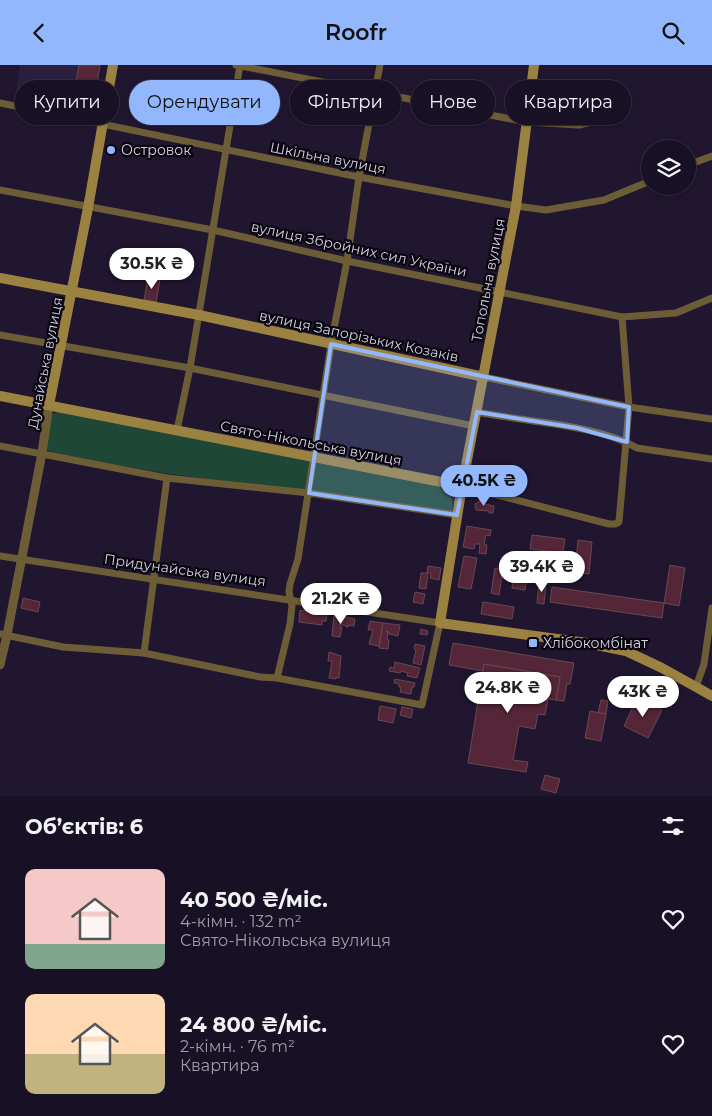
<!DOCTYPE html>
<html lang="uk">
<meta charset="utf-8">
<style>
:root{--surface:#181024;--page:#251e31;--text:#f1f3f6;--muted:#9f9da6;--line:#363041;--accent:#93b7fd}
body{margin:0;font-family:Montserrat,sans-serif;background:var(--page);color:var(--text);height:100vh;display:flex;flex-direction:column;font-size:19px;white-space:nowrap}
*{box-sizing:border-box;margin:0}
p{font-size:16px;color:var(--muted)}
.icon{flex:none;width:28px;height:28px;fill:none;stroke:currentColor;stroke-width:2;stroke-linecap:round;stroke-linejoin:round}
.map{position:relative;height:731px;overflow:hidden}
.sheet{display:flex;flex-direction:column;background:var(--surface);flex:1}
.sheet>*{flex:none}
.hud{position:absolute;left:15px;top:15px;width:682px;height:45px;display:flex;gap:10px}
.tools{position:absolute;left:641px;top:75px;display:grid;gap:10px}
.tools a{display:grid;place-items:center;width:55px;height:55px;border-radius:50%;background:var(--surface);box-shadow:0 1px 4px #0004,0 0 0 1px var(--line);font-size:25px}
.price{position:absolute;translate:-50% -42px;padding:0 11px;border-radius:18px;background:#fff;color:#222;font-size:16px;line-height:32px;filter:drop-shadow(0 1px 2px #0008)}
.price::after{content:'';position:absolute;left:50%;top:30px;width:15px;height:11px;margin-left:-8px;background:inherit;clip-path:polygon(0 0,100% 0,50% 100%)}
.price.current{background:var(--accent);color:#111}
ul{padding:0;list-style:none}
li{display:flex;align-items:center;gap:15px;height:125px;padding:0 25px}
li span{display:grid;place-items:center;flex:none;width:140px;height:100px;border-radius:10px;color:#555}
li>.icon{margin-inline-start:auto}
span .icon{width:60px;height:60px;fill:#fffc;stroke-width:1}
li b{font-size:21px}
h2{display:flex;justify-content:space-between;align-items:center;height:60px;padding:0 25px;font-size:21px}
.pill{padding:0 18px;border-radius:22px;background:var(--surface);box-shadow:0 1px 4px #0004,0 0 0 1px var(--line);font-size:18px;line-height:45px}
.pill.current{background:var(--accent);color:#111}
header{display:flex;justify-content:space-between;align-items:center;height:65px;padding:0 25px;background:var(--accent);color:#111;font-size:22px;font-weight:600}
.map>svg:first-child{display:block}
.built{fill:#2b1f3e}
.green{fill:#1e4835}
.building{fill:#542638;stroke:#694753}
.lines{fill:none;stroke-linecap:round;stroke-linejoin:round}
.minor{stroke:#6d5d36;stroke-width:7}
.tertiary{stroke:#6d5d36;stroke-width:9}
.secondary{stroke:#9c8241;stroke-width:10}
.marked{fill:#93b7fd;fill-opacity:0.2;stroke:#93b7fd;stroke-width:4;stroke-linejoin:round}
.poi-dot{fill:#93b7fd;stroke:#08050f;stroke-width:2}
.labels{text-anchor:middle;dominant-baseline:central;stroke-width:4.5;stroke-linejoin:round;paint-order:stroke}
.poi-label{font-size:14px;fill:#d6d0e2;stroke:#08050f;text-anchor:start}
.street-label{font-size:14px;fill:#d6d0e2;stroke:#08050f}
</style>
<header><svg class="icon" aria-label="back" viewBox="0 0 24 24"><path d="M15 5l-7 7 7 7"/></svg>Roofr<svg class="icon" aria-label="search" viewBox="0 0 24 24"><circle cx="10" cy="10" r="6"/><path d="M15 15l6 6"/></svg></header>
<div class="map">
<svg width="712" height="731" viewBox="0 0 712 731">
<rect width="100%" height="100%" fill="#201630"/>
<!-- built -->
<path class="built" d="M20 0H100L92 48 15 36Z"/>
<!-- green -->
<path class="green" d="M59 347 439 419C451 428 453 431 452 446L163 408 52 388 47 385 45 381 51 351 54 348Z"/>
<!-- building -->
<g class="building">
<path d="M79 0H100L92 48 71 44Z"/>
<path d="M148 213 160 215 156 237 144 235Z"/>
<path d="M480 436 485 439 494 441 493 448H489V446L476 445 475 439Z"/>
<path d="M467 461 491 465 490 471 486 470 484 479 487 480 486 489 479 488 480 479H475L474 484 463 482Z"/>
<path d="M532 470 565 474 563 488 530 484Z"/>
<path d="M578 475 592 477 589 509 575 507Z"/>
<path d="M464 491 477 493 471 524 458 522Z"/>
<path d="M519 500 528 501 525 525 512 523 513 514 517 515Z"/>
<path d="M670 500 685 503 679 541 664 538Z"/>
<path d="M428 501 441 503 439 515 430 513 431 508 427 507Z"/>
<path d="M495 503 503 504 499 530 491 528Z"/>
<path d="M421 508H428L426 524 419 523Z"/>
<path d="M539 518 546 519 544 539 537 538Z"/>
<path d="M552 522 664 538 662 553 550 537Z"/>
<path d="M415 527 425 529 423 539 413 537Z"/>
<path d="M23 533 40 537 38 547 21 543Z"/>
<path d="M483 537 514 542 512 554 481 549Z"/>
<path d="M300 545 327 549 326 556H322V560L299 557Z"/>
<path d="M334 550 355 554 354 561 348 560V562L340 559V562H342L340 572 332 571Z"/>
<path d="M370 556 383 558 379 581 369 579 373 565H368Z"/>
<path d="M383 558 400 560 398 571 389 569V567L386 566 388 568 387 575H389L388 584 379 583Z"/>
<path d="M421 564 428 566 427 570 420 569Z"/>
<path d="M453 578 574 598 570 619H567L564 636 556 635 560 612 484 599 483 606 449 600Z"/>
<path d="M415 579 425 581 421 600 413 598 416 585 414 584Z"/>
<path d="M329 587 341 591 339 613 336 612V614L329 613 332 596H328Z"/>
<path d="M395 597 420 603 417 613 407 611 408 608 401 606 400 608 389 606 390 602 394 603Z"/>
<path d="M484 599 560 612 556 635 548 634 545 650 538 649 535 664 519 661 513 695 528 697 526 707 468 698Z"/>
<path d="M395 614 415 618 414 622H412L411 629 400 627 401 622H399V619L394 618Z"/>
<path d="M637 633 662 645 648 673 624 661Z"/>
<path d="M601 635 608 636 606 649 598 648Z"/>
<path d="M380 641 396 644 393 658 378 655Z"/>
<path d="M402 642 413 644 411 653 400 650Z"/>
<path d="M590 646 606 649 601 676 585 673Z"/>
<path d="M545 710 560 714 556 728 541 724Z"/>
</g>
<g class="lines">
<!-- minor -->
<g class="minor">
<path d="M236 0 526 57 579 60 612 52"/>
<path d="M0 38 359 112 516 141 546 145 604 135 650 116"/>
<path d="M688 100 712 91"/>
<path d="M0 125 213 165 347 196 622 252 676 248 712 233"/>
<path d="M0 270 190 303 474 361"/>
<path d="M484 312 629 342 712 354"/>
<path d="M477 347C524 357 596 359 637 383L712 394"/>
<path d="M177 365 190 303 240 0"/>
<path d="M0 381 167 413 309 428 457 450"/>
<path d="M462 421 609 459H615L619 457 629 342 622 252"/>
<path d="M0 491 440 558 422 640 277 613 260 612 144 588 63 582 0 569"/>
<path d="M144 588 167 413"/>
<path d="M277 613 290 559 292 541 289 527 290 519 298 494 331 279 347 196 359 112 380 0"/>
<path d="M696 622 704 599 712 543"/>
</g>
<!-- tertiary -->
<path class="tertiary" d="M0 600 7 570 42 388 49 340"/>
<!-- secondary -->
<g class="secondary">
<path d="M534 0 516 141 462 421 440 558 587 578 626 586 662 603 712 631"/>
<path d="M0 213 199 250 484 312"/>
<path d="M0 331 462 421"/>
<path d="M49 340 88 143 113 0"/>
</g>
</g>
<!-- marked area -->
<path class="marked" d="M331 279 629 342 627 377 577 363 477 347 457 450 309 428Z"/>
<!-- markers -->
<g class="poi-dot">
<circle cx="111" cy="85" r="5"/>
<rect x="528" y="573" width="10" height="10" rx="2.5"/>
</g>
<g class="labels">
<!-- poi labels -->
<g class="poi-label">
<text x="121" y="85">Островок</text>
<text x="543" y="578">Хлібокомбінат</text>
</g>
<!-- street labels -->
<g class="street-label">
<text transform="translate(328 93) rotate(11)">Шкільна вулиця</text>
<text transform="translate(359 184) rotate(12)">вулиця Збройних сил України</text>
<text transform="translate(488 215) rotate(-79)">Топольна вулиця</text>
<text transform="translate(359 271) rotate(12)">вулиця Запорізьких Козаків</text>
<text transform="translate(45 298) rotate(-79)">Дунайська вулиця</text>
<text transform="translate(311 378) rotate(11)">Свято-Нікольська вулиця</text>
<text transform="translate(185 505) rotate(8)">Придунайська вулиця</text>
</g>
</g>
</svg>
<div class="tools">
<a><svg class="icon" aria-label="layers" viewBox="0 0 24 24"><path d="M12 4l9 5-9 5-9-5zM3 14l9 5 9-5"/></svg></a>
</div>
<b class="price" style="left:152px;top:225px">30.5K ₴</b>
<b class="price current" style="left:484px;top:442px">40.5K ₴</b>
<b class="price" style="left:542px;top:528px">39.4K ₴</b>
<b class="price" style="left:341px;top:560px">21.2K ₴</b>
<b class="price" style="left:508px;top:649px">24.8K ₴</b>
<b class="price" style="left:643px;top:653px">43K ₴</b>
<div class="hud">
<a class="pill">Купити</a>
<a class="pill current">Орендувати</a>
<a class="pill">Фільтри</a>
<a class="pill">Нове</a>
<a class="pill">Квартира</a>
</div>
</div>
<section class="sheet">
<h2>Об’єктів: 6<svg class="icon" aria-label="filters" viewBox="0 0 24 24"><path d="M4 7h16M4 17h16"/><circle cx="9" cy="7" r="2"/><circle cx="15" cy="17" r="2"/></svg></h2>
<ul>
<li><span style="background:linear-gradient(#f6c9c9 75%,#7fa58c 0)"><svg class="icon" aria-label="home" viewBox="0 0 24 24"><path d="M3 11l9-7 9 7M6 9v11h12V9"/></svg></span><div><b>40 500 ₴/міс.</b><p>4-кімн. · 132 m²</p><p>Свято-Нікольська вулиця</p></div><svg class="icon" aria-label="heart" viewBox="0 0 24 24"><path d="M12 20l-8-8c-3-5 5-10 8-4 3-6 11-1 8 4z"/></svg></li>
<li><span style="background:linear-gradient(#ffd9b3 60%,#c2b280 0)"><svg class="icon" aria-label="home" viewBox="0 0 24 24"><path d="M3 11l9-7 9 7M6 9v11h12V9"/></svg></span><div><b>24 800 ₴/міс.</b><p>2-кімн. · 76 m²</p><p>Квартира</p></div><svg class="icon" aria-label="heart" viewBox="0 0 24 24"><path d="M12 20l-8-8c-3-5 5-10 8-4 3-6 11-1 8 4z"/></svg></li>
</ul>
</section>
